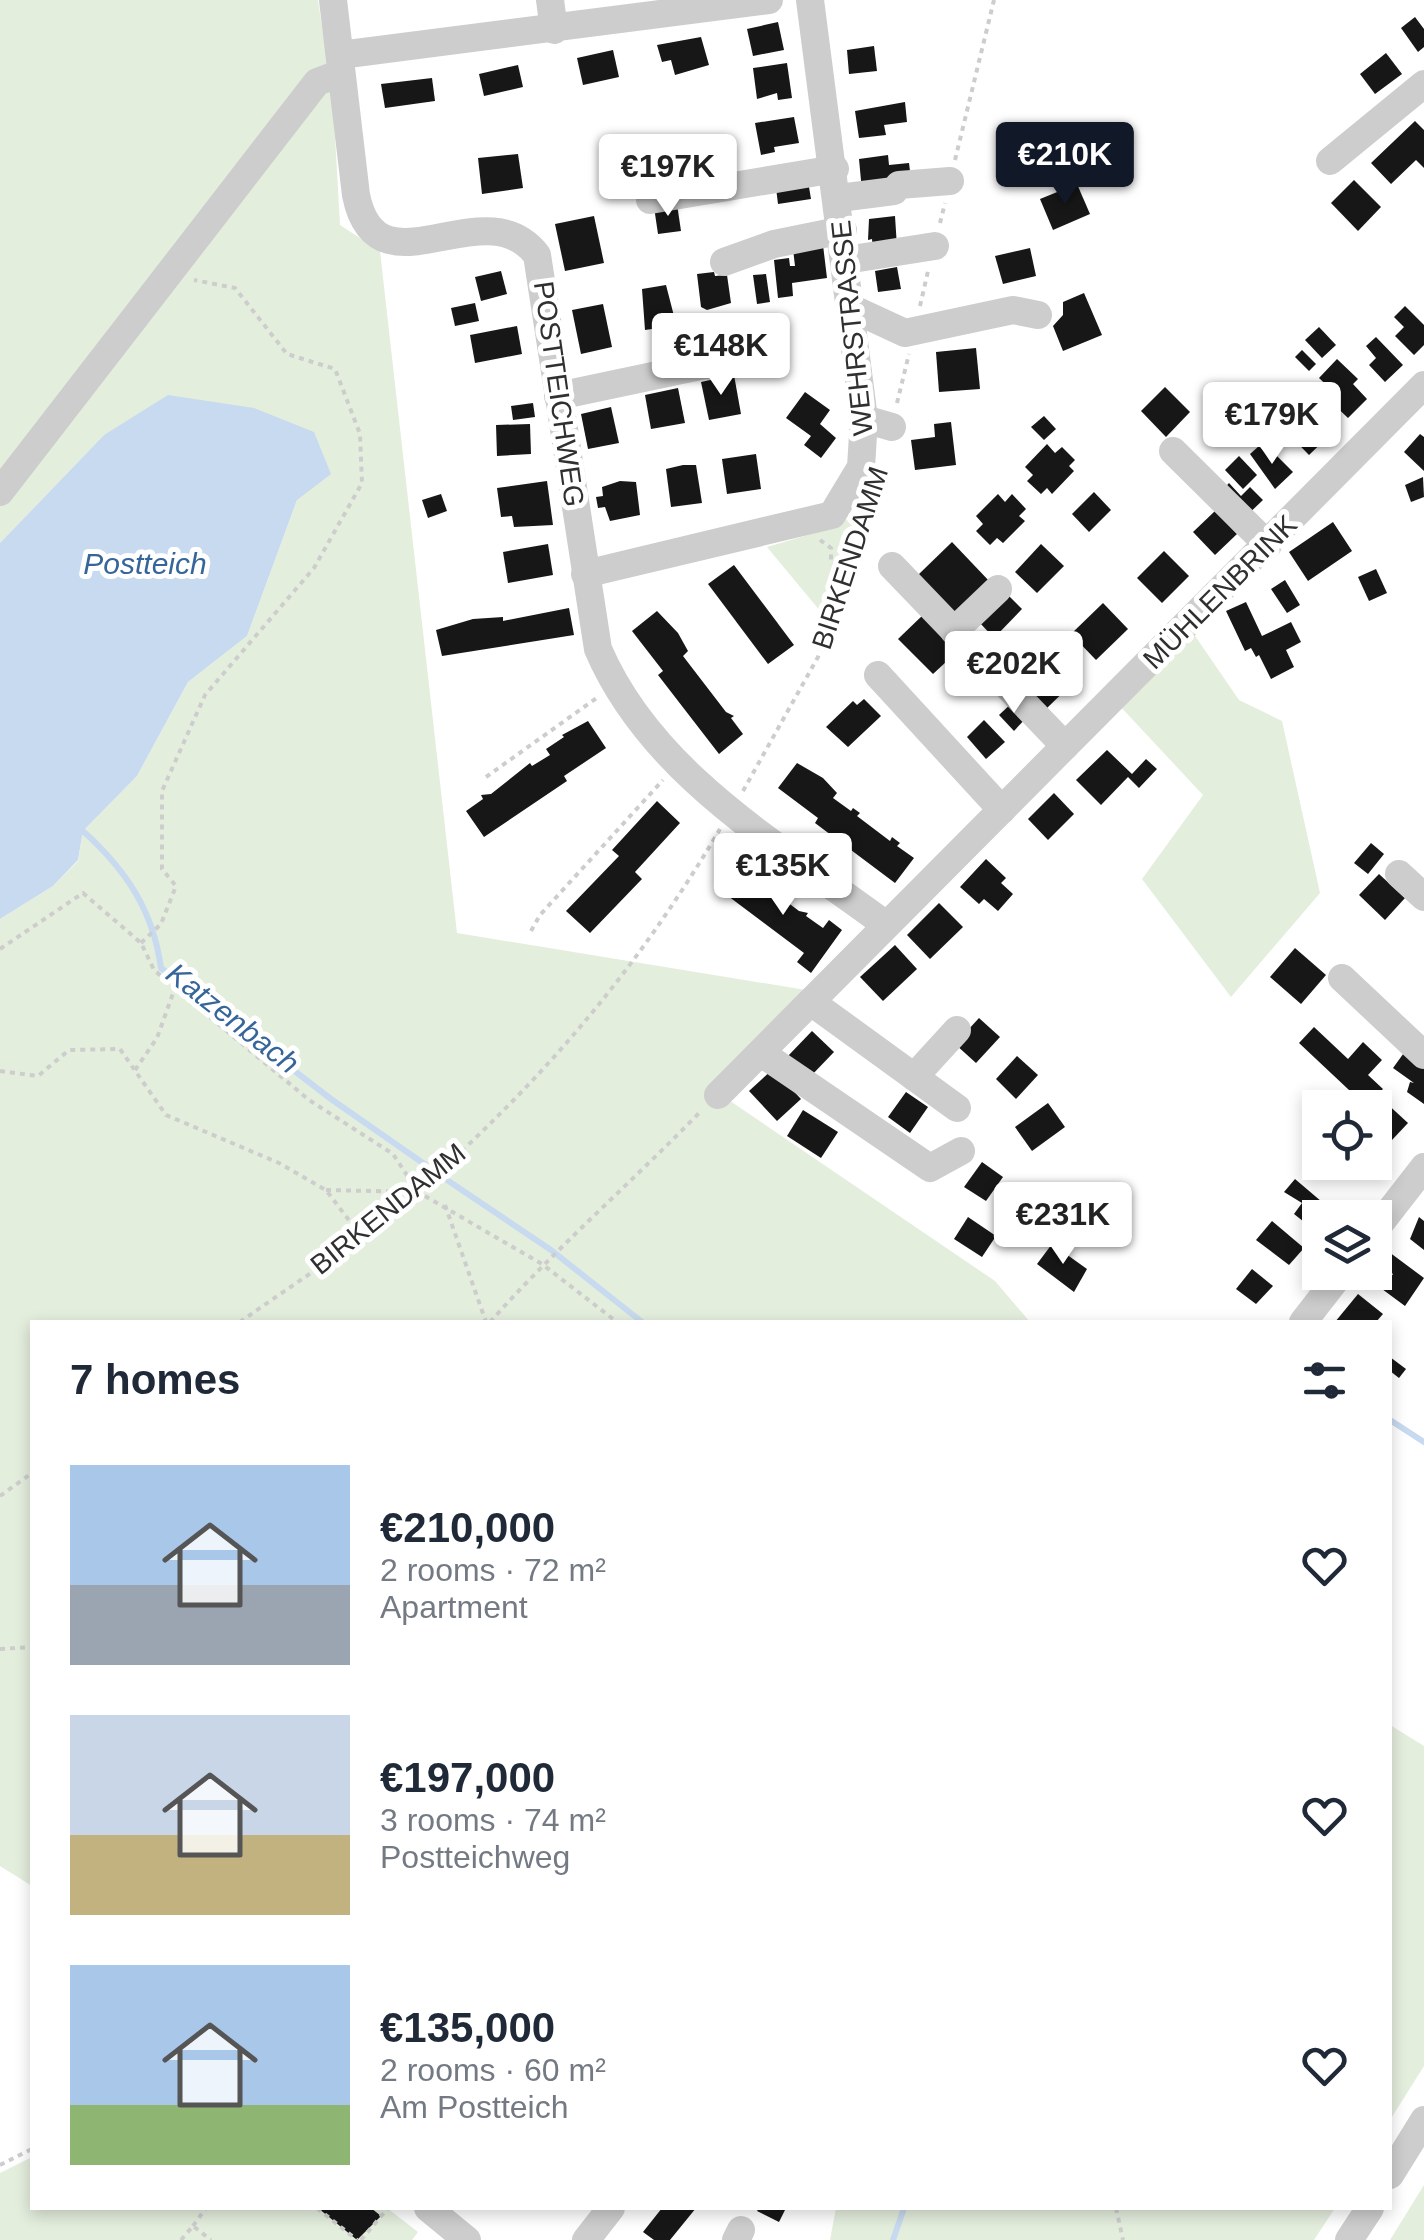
<!DOCTYPE html>
<meta charset="utf-8">
<style>
:root{--surface:#fff;--page:#f6f6f7;--text:#1f2937;--muted:#747a83;--accent:#111827}
body{margin:0;font-family:Arial,sans-serif;background:var(--page);color:var(--text);height:100vh;display:flex;flex-direction:column;font-size:38px;white-space:nowrap}
*{box-sizing:border-box;margin:0}
p{font-size:32px;color:var(--muted)}
.icon{flex:none;width:55px;height:55px;fill:none;stroke:currentColor;stroke-width:2;stroke-linecap:round;stroke-linejoin:round}
.map{position:relative;flex:1;overflow:hidden}
.details{position:absolute;left:30px;top:1320px;width:1362px;height:890px;display:flex;flex-direction:column;background:var(--surface);border-radius:0px;box-shadow:0 5px 15px #0003}
.details>*{flex:none}
.fabs{position:absolute;left:1302px;top:1090px;display:grid;gap:20px}
.fabs a{display:grid;place-items:center;width:90px;height:90px;border-radius:0px;background:var(--surface);box-shadow:0 5px 15px #0003;font-size:50px}
.price{position:absolute;translate:-50% -85px;padding:0 22px;border-radius:10px;background:#fff;color:#222;font-size:32px;line-height:65px;filter:drop-shadow(0 2px 5px #0008)}
.price::after{content:'';position:absolute;left:50%;top:60px;width:30px;height:22px;margin-left:-15px;background:inherit;clip-path:polygon(0 0,100% 0,50% 100%)}
.price.on{background:var(--accent);color:#fff}
ul{padding:0;list-style:none}
li{display:flex;align-items:center;gap:30px;height:250px;padding:0 40px}
li span{display:grid;place-items:center;flex:none;width:280px;height:200px;border-radius:0px;color:#555}
li>.icon{margin-inline-start:auto}
span .icon{width:120px;height:120px;fill:#fffc;stroke-width:1}
li b{font-size:42px}
h2{display:flex;justify-content:space-between;align-items:center;height:120px;padding:0 40px;font-size:42px}
.map>svg:first-child{display:block}
.green{fill:#e4eedd}
.water{fill:#c8daef}
.lines{fill:none;stroke-linecap:round;stroke-linejoin:round}
.stream{stroke:#c8daef;stroke-width:6}
.building{fill:#171717}
.path{stroke:#cdcdcd;stroke-width:4;stroke-dasharray:5 5;stroke-linecap:butt}
.minor{stroke:#cdcdcd;stroke-width:28}
.labels{text-anchor:middle;dominant-baseline:central;stroke-width:10;stroke-linejoin:round;paint-order:stroke}
.street-label{font-size:28px;fill:#303030;stroke:#fff}
.water-label{font-size:30px;font-style:italic;fill:#36659a;stroke:#fff}
</style>
<div class="map">
<svg width="1424" height="2240" viewBox="0 0 1424 2240">
<rect width="100%" height="100%" fill="#fff"/>
<!-- green -->
<g class="green">
<path d="M0 0H318L333 100 340 225 380 251 457 933 806 990 714 1090 995 1281 1030 1322H32V1886L0 1866V919L53 886 78 861 83 831 137 776 188 682 247 636 297 500 104 435 0 543Z"/>
<path d="M845 519 855 523 821 612 767 547 835 527Z"/>
<path d="M1191 630 1239 700 1282 721 1320 893 1231 997 1142 879 1203 795 1118 704Z"/>
<path d="M1390 1725 1424 1746V2066L1390 2120Z"/>
<path d="M32 2157V2208H387L418 2232 412 2240H0V2173Z"/>
<path d="M1424 2185V2240H1390Z"/>
<path d="M836 2208H1335L1314 2240H830Z"/>
</g>
<!-- water -->
<path class="water" d="M168 395 254 408 314 432 331 474 297 500 247 636 188 682 137 776 83 831 78 860 53 886 0 919V543L104 435Z"/>
<g class="lines">
<!-- stream -->
<g class="stream">
<path d="M83 831C126 870 153 910 161 968L331 1099 430 1168"/>
<path d="M447 1180 551 1250 642 1322"/>
<path d="M1390 1420 1424 1442"/>
<path d="M893 2240 904 2208"/>
</g>
</g>
<!-- building -->
<g class="building">
<path d="M1415 17 1424 29V47L1418 52 1401 28Z"/>
<path d="M778 22 784 50 753 56 747 29Z"/>
<path d="M701 37 709 65 675 75 671 60 662 62 657 45Z"/>
<path d="M874 46 877 71 849 74 847 50Z"/>
<path d="M613 50 619 77 583 85 577 58Z"/>
<path d="M1386 53 1402 74 1375 94 1360 74Z"/>
<path d="M787 63 792 98 778 100 777 93 757 99 753 68Z"/>
<path d="M518 65 523 87 484 96 479 74Z"/>
<path d="M432 78 435 101 385 108 381 84Z"/>
<path d="M905 102 907 122 884 125 886 135 859 138 855 111Z"/>
<path d="M794 117 799 143 774 147 775 152 761 155 755 123Z"/>
<path d="M1415 121 1424 130V168L1416 160 1391 184 1371 163Z"/>
<path d="M1050 124 1062 152 1026 168 1014 140Z"/>
<path d="M518 154 523 188 482 194 478 158Z"/>
<path d="M888 155 889 165 909 163 911 179 862 191 859 159Z"/>
<path d="M807 175 811 199 778 204 775 180Z"/>
<path d="M1354 180 1381 207 1358 231 1331 203Z"/>
<path d="M1077 184 1090 214 1053 230 1040 199Z"/>
<path d="M677 204 681 231 658 234 654 207Z"/>
<path d="M594 216 604 263 565 271 555 224Z"/>
<path d="M895 216 897 247 873 250 872 239 868 240 869 219Z"/>
<path d="M823 245 827 278 792 283 793 296 778 298 774 260 789 258 790 266H795L793 249Z"/>
<path d="M1030 248 1036 276 1003 284 995 256Z"/>
<path d="M897 267 901 289 878 292 875 271Z"/>
<path d="M501 271 507 294 481 301 475 277Z"/>
<path d="M714 272 715 276 727 275 731 303 707 310 701 307 697 274Z"/>
<path d="M766 274 770 302 757 304 753 275Z"/>
<path d="M666 285 674 316 666 320 657 314 659 328 645 330 642 289Z"/>
<path d="M1084 293 1102 335 1063 351 1053 326 1063 315V302Z"/>
<path d="M475 303 479 321 455 326 451 308Z"/>
<path d="M603 304 612 347 581 354 572 310Z"/>
<path d="M1405 306 1424 325V345L1414 355 1395 336 1404 327 1394 317Z"/>
<path d="M517 326 522 354 475 363 470 335Z"/>
<path d="M1319 327 1336 345 1322 358 1305 340Z"/>
<path d="M1376 337 1403 365 1385 382 1369 365 1376 358 1366 346Z"/>
<path d="M976 348 980 389 939 392 936 352Z"/>
<path d="M1302 350 1316 364 1309 371 1295 357Z"/>
<path d="M1337 359 1358 379 1353 384 1367 399 1348 418 1328 399 1334 392 1319 378Z"/>
<path d="M734 375 741 414 709 420 701 382Z"/>
<path d="M1165 387 1190 412 1166 437 1141 411Z"/>
<path d="M678 388 685 423 651 429 645 395Z"/>
<path d="M805 392 830 410 820 424 836 438 821 458 804 445 811 436 786 418Z"/>
<path d="M1300 397 1333 432 1309 455 1276 421Z"/>
<path d="M533 403 535 417 513 420 511 406Z"/>
<path d="M611 407 619 443 588 449 581 414Z"/>
<path d="M1044 416 1056 429 1044 440 1031 427Z"/>
<path d="M951 422 956 465 915 470 911 440 935 437 934 424Z"/>
<path d="M530 424 531 454 497 456 496 425Z"/>
<path d="M1420 434 1424 437V471L1404 452Z"/>
<path d="M1047 444 1055 453 1062 447 1075 460 1069 466 1074 471 1052 494 1047 488 1041 494 1027 481 1033 475 1025 467Z"/>
<path d="M1259 446 1271 459 1276 455 1293 472 1275 489 1250 454Z"/>
<path d="M756 454 761 489 727 494 722 459Z"/>
<path d="M1239 456 1257 475 1243 489 1225 470Z"/>
<path d="M683 465H696L702 503 671 507 666 469Z"/>
<path d="M1423 477 1424 497 1411 502 1405 485Z"/>
<path d="M547 481 553 525 514 527 512 516 501 517 497 488Z"/>
<path d="M620 481 636 482 640 515 610 521 605 507 598 508 596 497 603 496 602 487Z"/>
<path d="M1229 483 1241 496 1250 487 1263 500 1243 519 1219 494Z"/>
<path d="M1094 492 1111 510 1089 532 1072 514Z"/>
<path d="M441 494 447 511 428 518 422 500Z"/>
<path d="M998 494 1005 502 1012 494 1026 509 1019 516 1025 521 1003 543 997 538 990 545 976 531 983 524 976 516Z"/>
<path d="M1215 511 1237 534 1215 555 1193 532Z"/>
<path d="M1333 522 1352 551 1308 581 1289 552Z"/>
<path d="M952 542 991 583 957 615 918 575Z"/>
<path d="M548 544 553 575 508 583 503 552Z"/>
<path d="M1041 544 1064 566 1037 593 1015 572Z"/>
<path d="M1164 551 1189 576 1162 603 1137 578Z"/>
<path d="M734 565 794 645 768 664 708 584Z"/>
<path d="M1376 569 1387 593 1369 601 1358 577Z"/>
<path d="M1285 580 1300 605 1287 613 1271 589Z"/>
<path d="M1007 594 1022 609 994 638 979 622Z"/>
<path d="M1246 602 1262 636 1291 622 1301 642 1286 650 1294 667 1271 679 1259 655 1256 657 1251 648 1245 651 1226 611Z"/>
<path d="M1103 603 1128 629 1096 660 1071 634Z"/>
<path d="M569 608 574 635 442 656 436 630 473 619 503 617V621Z"/>
<path d="M657 611 678 633 688 651 683 656 726 712 734 716 731 718 743 734 719 754 658 675 663 671 632 631Z"/>
<path d="M925 613 960 649 933 674 898 639Z"/>
<path d="M1042 636 1080 676 1046 709 1008 669Z"/>
<path d="M864 699 881 716 848 747 826 727 853 701 857 705Z"/>
<path d="M1014 701 1028 716 1014 731 999 715Z"/>
<path d="M984 720 1005 742 986 759 967 737Z"/>
<path d="M588 721 606 748 564 776 567 781 484 837 466 811 483 799 481 795 491 794 530 763 532 766 550 755 546 749 564 737 562 735Z"/>
<path d="M1107 750 1132 774 1146 759 1157 769 1139 788 1128 777 1101 805 1076 780Z"/>
<path d="M797 763 823 778 837 793 833 798 851 811 853 808 860 813 857 816 890 841 892 837 900 843 897 846 914 858 895 883 815 823 818 818 778 788Z"/>
<path d="M1054 793 1074 814 1048 840 1028 819Z"/>
<path d="M657 801 680 823 635 872 642 879 590 933 566 911 619 856 612 850Z"/>
<path d="M1371 843 1384 854 1368 874 1354 863Z"/>
<path d="M986 859 1006 878 1001 883 1013 894 998 911 984 899 979 904 960 887Z"/>
<path d="M742 868 768 883 766 886 799 911 808 913 806 916 823 928 829 920 842 930 811 973 797 962 804 953 724 893Z"/>
<path d="M1379 874 1405 898 1385 920 1359 895Z"/>
<path d="M939 903 963 927 930 959 907 935Z"/>
<path d="M895 945 917 969 883 1001 860 977Z"/>
<path d="M1295 948 1326 975 1301 1004 1270 977Z"/>
<path d="M979 1018 1000 1037 976 1063 955 1044Z"/>
<path d="M1314 1027 1348 1059 1363 1042 1382 1060 1368 1075 1383 1089 1366 1106 1299 1043Z"/>
<path d="M812 1031 834 1052 809 1078 787 1057Z"/>
<path d="M1406 1050 1424 1064V1104L1407 1092 1410 1082 1414 1083 1393 1068Z"/>
<path d="M1017 1056 1038 1075 1016 1099 996 1079Z"/>
<path d="M773 1069 801 1099 777 1121 749 1091Z"/>
<path d="M906 1092 928 1107 910 1133 888 1117Z"/>
<path d="M1383 1100 1408 1123 1392 1140 1375 1123V1109Z"/>
<path d="M1048 1103 1065 1127 1032 1151 1015 1127Z"/>
<path d="M803 1110 838 1132 821 1158 787 1136Z"/>
<path d="M982 1162 1003 1177 986 1201 964 1187Z"/>
<path d="M1321 1162H1354L1339 1179Z"/>
<path d="M1295 1179 1335 1213 1320 1218 1318 1233 1294 1214 1302 1203 1284 1192Z"/>
<path d="M968 1217 996 1236 982 1257 954 1239Z"/>
<path d="M1419 1217 1424 1221V1250L1410 1239Z"/>
<path d="M1272 1221 1304 1248 1289 1265 1256 1240Z"/>
<path d="M1052 1244 1087 1269 1074 1292 1037 1264Z"/>
<path d="M1389 1252 1424 1278 1405 1306 1382 1289 1393 1274 1380 1264Z"/>
<path d="M1252 1269 1273 1286 1256 1304 1236 1289Z"/>
<path d="M1358 1294 1383 1314 1376 1322H1335Z"/>
<path d="M1390 1357 1406 1369 1399 1378 1390 1371Z"/>
<path d="M318 2208H371L381 2216 357 2240Z"/>
<path d="M662 2208H696L670 2240H654L643 2232Z"/>
<path d="M759 2208H786L779 2222 757 2211Z"/>
</g>
<g class="lines">
<!-- path -->
<g class="path">
<path d="M955 160 994 0"/>
<path d="M940 223 945 203"/>
<path d="M920 306 928 271"/>
<path d="M897 403 909 354"/>
<path d="M820 540 831 548V561L850 573"/>
<path d="M486 777 598 697"/>
<path d="M743 791 818 657 874 495"/>
<path d="M531 931 540 915 663 780"/>
<path d="M141 943 161 924 176 886 162 869V791L205 695 314 568 362 483 360 434 335 369 287 354 235 288 194 280"/>
<path d="M0 949 83 893 141 943 154 970 309 1100 393 1154 418 1192"/>
<path d="M135 1070 157 1038 176 985"/>
<path d="M0 1071 38 1076 69 1050 120 1049 166 1115 279 1163 326 1190 361 1236"/>
<path d="M326 1190 418 1192 542 1264 617 1322"/>
<path d="M445 1205 486 1322"/>
<path d="M240 1322C299 1280 364 1240 418 1191 543 1080 635 973 720 829"/>
<path d="M490 1322C557 1247 632 1182 702 1110"/>
<path d="M0 1496 32 1473"/>
<path d="M0 1649 32 1647"/>
<path d="M0 2165 32 2149"/>
<path d="M317 2208 357 2240"/>
<path d="M1116 2208 1123 2240"/>
<path d="M193 2226 206 2208"/>
<path d="M181 2240 193 2226 211 2240"/>
<path d="M361 2240 388 2208"/>
</g>
<!-- minor -->
<g class="minor">
<path d="M333 0 356 195C377 300 484 186 537 255L598 649C652 775 780 846 886 925"/>
<path d="M550 0 554 30"/>
<path d="M340 55 769 0"/>
<path d="M1330 161 1424 84"/>
<path d="M839 198 894 191 899 185 950 181"/>
<path d="M650 200 835 169"/>
<path d="M846 260 935 246"/>
<path d="M724 262 774 244 843 230"/>
<path d="M851 308 905 333 1013 310 1038 315"/>
<path d="M558 396 705 365"/>
<path d="M864 419 892 427"/>
<path d="M1173 451 1268 545"/>
<path d="M0 492 317 82 341 73"/>
<path d="M892 566 1065 746"/>
<path d="M585 574 832 515 861 467 864 419 810 0"/>
<path d="M954 631 998 589"/>
<path d="M878 675 1002 810"/>
<path d="M1399 874 1424 897"/>
<path d="M1342 978 1424 1055"/>
<path d="M811 1002 957 1108"/>
<path d="M761 1053 930 1168 961 1151"/>
<path d="M914 1077 957 1030"/>
<path d="M718 1095 1424 385"/>
<path d="M1375 1230 1424 1167"/>
<path d="M1303 1322 1342 1272"/>
<path d="M1390 2175 1424 2120"/>
<path d="M428 2208 467 2240"/>
<path d="M586 2240 611 2208"/>
<path d="M736 2240 741 2230"/>
<path d="M1349 2240 1370 2208"/>
</g>
</g>
<g class="labels">
<!-- street labels -->
<g class="street-label">
<text transform="translate(852 328) rotate(-96)">WEHRSTRASSE</text>
<text transform="translate(559 394) rotate(82)">POSTTEICHWEG</text>
<text transform="translate(850 558) rotate(-72)">BIRKENDAMM</text>
<text transform="translate(1220 592) rotate(-45)">MÜHLENBRINK</text>
<text transform="translate(388 1209) rotate(-39)">BIRKENDAMM</text>
</g>
<!-- water labels -->
<g class="water-label">
<text x="145" y="563">Postteich</text>
<text transform="translate(233 1018) rotate(38)">Katzenbach</text>
</g>
</g>
</svg>
<div class="fabs">
<a><svg class="icon" aria-label="locate" viewBox="0 0 24 24"><circle cx="12" cy="12" r="6"/><path d="M12 2v4M12 18v4M2 12h4M18 12h4"/></svg></a>
<a><svg class="icon" aria-label="layers" viewBox="0 0 24 24"><path d="M12 4l9 5-9 5-9-5zM3 14l9 5 9-5"/></svg></a>
</div>
<b class="price on" style="left:1065px;top:207px">€210K</b>
<b class="price" style="left:668px;top:219px">€197K</b>
<b class="price" style="left:721px;top:398px">€148K</b>
<b class="price" style="left:1272px;top:467px">€179K</b>
<b class="price" style="left:1014px;top:716px">€202K</b>
<b class="price" style="left:783px;top:918px">€135K</b>
<b class="price" style="left:1063px;top:1267px">€231K</b>
<section class="details">
<h2>7 homes<svg class="icon" aria-label="filters" viewBox="0 0 24 24"><path d="M4 7h16M4 17h16"/><circle cx="9" cy="7" r="2"/><circle cx="15" cy="17" r="2"/></svg></h2>
<ul>
<li><span style="background:linear-gradient(#a9c7e8 60%,#9aa5b1 0)"><svg class="icon" aria-label="home" viewBox="0 0 24 24"><path d="M3 11l9-7 9 7M6 9v11h12V9"/></svg></span><div><b>€210,000</b><p>2 rooms · 72 m²</p><p>Apartment</p></div><svg class="icon" aria-label="heart" viewBox="0 0 24 24"><path d="M12 20l-8-8c-3-5 5-10 8-4 3-6 11-1 8 4z"/></svg></li>
<li><span style="background:linear-gradient(#c9d6e8 60%,#c2b280 0)"><svg class="icon" aria-label="home" viewBox="0 0 24 24"><path d="M3 11l9-7 9 7M6 9v11h12V9"/></svg></span><div><b>€197,000</b><p>3 rooms · 74 m²</p><p>Postteichweg</p></div><svg class="icon" aria-label="heart" viewBox="0 0 24 24"><path d="M12 20l-8-8c-3-5 5-10 8-4 3-6 11-1 8 4z"/></svg></li>
<li><span style="background:linear-gradient(#a9c7e8 70%,#8fb573 0)"><svg class="icon" aria-label="home" viewBox="0 0 24 24"><path d="M3 11l9-7 9 7M6 9v11h12V9"/></svg></span><div><b>€135,000</b><p>2 rooms · 60 m²</p><p>Am Postteich</p></div><svg class="icon" aria-label="heart" viewBox="0 0 24 24"><path d="M12 20l-8-8c-3-5 5-10 8-4 3-6 11-1 8 4z"/></svg></li>
</ul>
</section>
</div>
